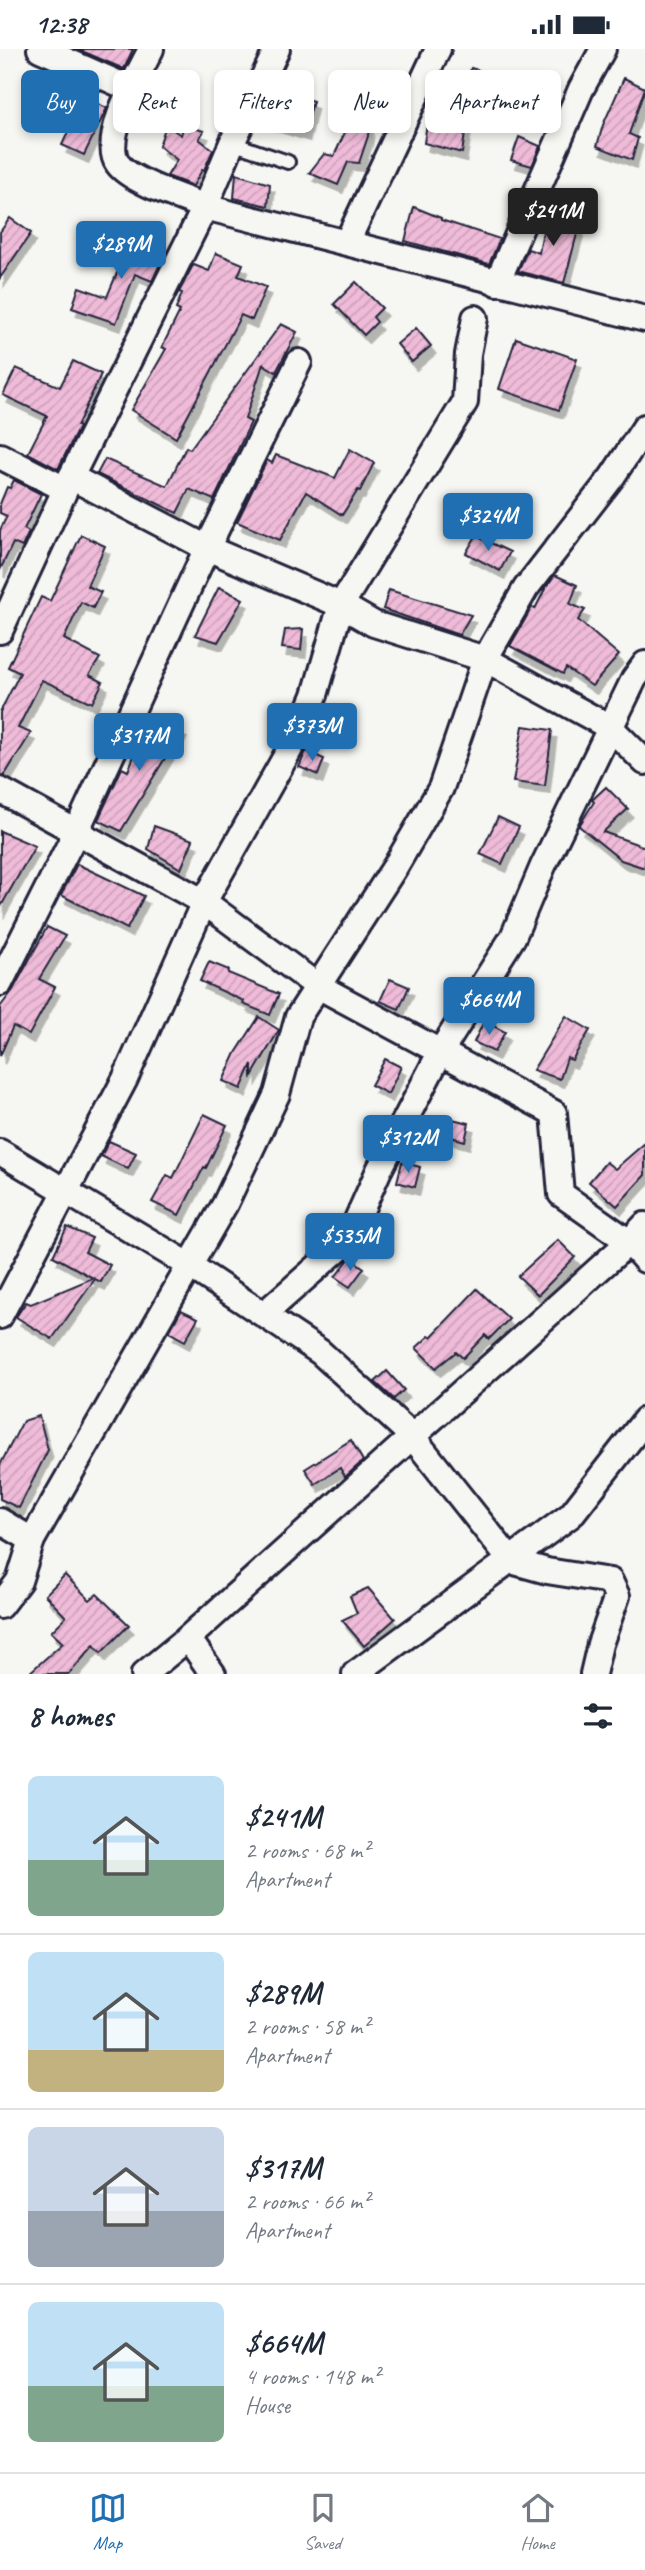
<!DOCTYPE html>
<meta charset="utf-8">
<style>
:root{--surface:#fff;--page:#f2f2f3;--text:#1f2937;--muted:#747a83;--line:#e0e1e3;--accent:#1f6fb2}
body{margin:0;font-family:Caveat,sans-serif;background:var(--page);color:var(--text);height:100vh;display:flex;flex-direction:column;font-size:26px;white-space:nowrap}
*{box-sizing:border-box;margin:0}
p{font-size:23px;color:var(--muted)}
.icon{flex:none;width:38px;height:38px;fill:none;stroke:currentColor;stroke-width:2;stroke-linecap:round;stroke-linejoin:round}
.map{position:relative;height:1625px;overflow:hidden}
.details{display:flex;flex-direction:column;background:var(--surface);flex:1}
.details>*{flex:none}
.guide{position:absolute;left:21px;top:21px;width:604px;height:63px;display:flex;gap:14px}
.price{position:absolute;translate:-50% -60px;padding:0 16px;border-radius:7px;background:var(--accent);color:#fff;font-size:23px;line-height:46px;filter:drop-shadow(0 2px 4px #0008)}
.price::after{content:'';position:absolute;left:50%;top:42px;width:21px;height:16px;margin-left:-10px;background:inherit;clip-path:polygon(0 0,100% 0,50% 100%)}
.price.on{background:#222;color:#fff}
ul{padding:0;list-style:none}
li{display:flex;align-items:center;gap:21px;height:175px;padding:0 28px}
li+li{border-top:2px solid var(--line)}
li span{display:grid;place-items:center;flex:none;width:196px;height:140px;border-radius:10px;color:#555}
li>.icon{margin-inline-start:auto}
span .icon{width:84px;height:84px;fill:#fffc;stroke-width:1}
li b{font-size:30px}
h2{display:flex;justify-content:space-between;align-items:center;height:84px;padding:0 28px;font-size:30px}
.pill{padding:0 24px;border-radius:10px;background:var(--surface);box-shadow:0 4px 10px #0003;font-size:24px;line-height:63px}
.pill.on{background:var(--accent);color:#fff}
.status{display:flex;justify-content:space-between;align-items:center;height:49px;padding:0 35px;background:var(--surface);direction:ltr}
.status svg{height:19px;fill:currentColor}
.dock{display:flex;justify-content:space-around;align-items:center;height:98px;border-top:2px solid var(--line);background:var(--surface);font-size:19px;color:var(--muted)}
.dock a{display:grid;justify-items:center;gap:4px}
.dock .on{color:var(--accent)}
.map>svg:first-child{display:block}
.building{fill:url(#building-hatch);stroke:#22223b;stroke-width:2;filter:url(#shadow)}
.lines{fill:none;stroke-linecap:round;stroke-linejoin:round}
.service-casing{stroke:#22223b;stroke-width:18}
.minor-casing{stroke:#22223b;stroke-width:30}
.service{stroke:#f6f6f2;stroke-width:12}
.minor{stroke:#f6f6f2;stroke-width:24}
</style>
<div class="status"><b>12:38</b><svg viewBox="0 0 49 12"><path d="M0 12V9h3v3zM5 12V6h3v6zM10 12V3h3v9zM15 12V0h3v12zM26 1h20v11H26zM47 4h2v5h-2z"/></svg></div>
<div class="map">
<svg width="645" height="1625" viewBox="0 0 645 1625">
<defs>
<pattern id="building-hatch" width="6" height="6" patternUnits="userSpaceOnUse" patternTransform="scale(1.75)"><rect width="6" height="6" fill="#efbbd8"/><path d="M-1 1l2-2M0 6l6-6M5 7l2-2" fill="none" stroke="#cda0ba"/></pattern>
<filter id="shadow"><feDropShadow dx="4.5" dy="8" stdDeviation="0" flood-color="#0004"/></filter>
</defs>
<rect width="100%" height="100%" fill="#f6f6f2"/>
<filter id="ink" filterUnits="userSpaceOnUse"><feTurbulence type="fractalNoise" baseFrequency=".0143" numOctaves="2"/><feDisplacementMap in="SourceGraphic" scale="14" xChannelSelector="R" yChannelSelector="G"/><feConvolveMatrix kernelMatrix="1 2 1 2 8 2 1 2 1" color-interpolation-filters="sRGB"/></filter>
<g filter="url(#ink)">
<!-- building -->
<g class="building">
<path d="M77 0H133L124 20Z"/>
<path d="M471 19 494 26 492 53 466 42Z"/>
<path d="M353 21 394 42 383 65 371 59 368 87 359 114 348 113 338 136 309 124 324 105 334 107 346 81 353 49 343 43Z"/>
<path d="M624 29 645 39 629 85 638 89 632 111 597 97 603 76Z"/>
<path d="M452 39 479 48 474 75 467 72 462 104 424 94 429 61 446 67Z"/>
<path d="M276 41 313 52 305 84 266 72Z"/>
<path d="M84 49 107 59 84 106 62 96Z"/>
<path d="M166 76 181 86 184 76 204 82 199 90 213 101 204 121H202L193 137 167 127 177 111 159 97Z"/>
<path d="M519 88 540 97 532 117 511 111Z"/>
<path d="M236 125 270 135 268 157 234 149Z"/>
<path d="M414 158 441 169V171L500 190 489 215 405 192Z"/>
<path d="M547 160 581 170 564 234 518 222 528 200 539 204Z"/>
<path d="M10 169 31 184 0 229V183Z"/>
<path d="M134 183 147 188 144 198 164 207 152 232 135 225 116 274 72 259 79 238 107 248Z"/>
<path d="M216 204 243 215 238 227 266 238 252 271 241 266 176 389 131 361 166 300 162 298 180 262 176 260 182 244 179 243 192 218 194 216 209 222Z"/>
<path d="M356 233 382 259 373 268 377 273 364 286 334 255Z"/>
<path d="M281 275 297 283 276 323 263 315 245 370 251 373 214 451 189 440 177 464 97 425 105 410 167 437 186 398 190 400Z"/>
<path d="M416 279 431 297 412 313 397 295Z"/>
<path d="M516 289 577 310 559 361 499 340Z"/>
<path d="M73 312 101 325 77 377 79 378 58 420 28 404 47 367 3 346 16 319 60 338Z"/>
<path d="M350 400 374 414 360 442 358 441 342 466 306 443 280 491 237 473 267 411 272 414 276 406 335 429Z"/>
<path d="M14 431 41 445 24 480 29 483 22 498 13 494 0 521V481L7 467 0 464V455L7 438 10 439Z"/>
<path d="M81 486 105 497 87 537 101 543 93 559 81 553 64 590 100 609 89 626 103 633 92 654 42 631 18 679 31 684 4 727 0 726V663L20 624 8 618 41 548 50 552Z"/>
<path d="M476 487 510 503 500 522 466 504Z"/>
<path d="M555 526 577 536 570 555 585 561 578 571 619 606 592 637 566 619 563 625 510 597 532 558 535 560 546 538Z"/>
<path d="M219 538 243 550 218 593 195 586Z"/>
<path d="M389 541 471 566 459 586 383 560Z"/>
<path d="M303 580 301 601 282 599 285 581Z"/>
<path d="M149 669 182 681 121 782 98 771 122 719 128 722Z"/>
<path d="M523 677 552 681 545 737 513 733Z"/>
<path d="M306 702 324 710 318 726 299 718Z"/>
<path d="M606 738 628 760 603 783 645 798V819L621 811 579 777 594 753 592 751Z"/>
<path d="M498 768 519 778 502 815 480 805Z"/>
<path d="M154 777 193 791 181 820 148 800Z"/>
<path d="M0 782 35 797 0 859Z"/>
<path d="M77 815 144 847 127 880 61 846Z"/>
<path d="M47 878 65 887 39 930 55 938 29 986 13 977 0 1007V958L13 941Z"/>
<path d="M209 913 229 921 228 924 279 945 270 966 243 955 244 952 200 932Z"/>
<path d="M390 930 409 938 399 960 380 952Z"/>
<path d="M566 967 590 981 572 1011 567 1009 560 1030 533 1021Z"/>
<path d="M259 968 279 981 252 1027V1015L241 1040 223 1032 236 1004Z"/>
<path d="M484 972 505 983 494 1003 474 993Z"/>
<path d="M385 1010 401 1018 388 1045 371 1036Z"/>
<path d="M204 1065 227 1076 206 1119 204 1118 179 1166 152 1153 167 1126 173 1129Z"/>
<path d="M452 1070 469 1074 465 1092 447 1087Z"/>
<path d="M109 1092 136 1104 128 1120 101 1107Z"/>
<path d="M645 1094V1126L617 1157 589 1133 606 1113 615 1120Z"/>
<path d="M402 1113 420 1118 415 1138 397 1133Z"/>
<path d="M67 1178 92 1189 85 1203 110 1216 101 1233 95 1230 52 1290 16 1268 26 1253 31 1255 93 1229 53 1207Z"/>
<path d="M558 1191 575 1208 538 1246 518 1227Z"/>
<path d="M350 1209 364 1219 350 1238 335 1228Z"/>
<path d="M477 1240 509 1270 489 1290 485 1286 463 1309 456 1303 436 1319 416 1299 429 1287 431 1288Z"/>
<path d="M181 1261 198 1269 185 1292 169 1283Z"/>
<path d="M387 1322 404 1341 394 1350 375 1333Z"/>
<path d="M39 1367 48 1401 19 1459 0 1450V1416L23 1372Z"/>
<path d="M351 1391 363 1412 345 1428 340 1419 315 1435 305 1420Z"/>
<path d="M65 1526 90 1551 97 1545 129 1576 101 1604 94 1596 69 1625H28L63 1594 51 1583 66 1568 45 1546Z"/>
<path d="M368 1539 395 1570 364 1597 342 1571 357 1564 350 1547Z"/>
</g>
<g class="lines">
<defs>
<path id="service" d="M232 94 288 113"/>
<g id="minor">
<path d="M40 0 131 40"/>
<path d="M151 0C139 25 100 89 118 115 131 133 184 149 205 158L645 270"/>
<path d="M347 193 438 0"/>
<path d="M497 234 581 40 603 0"/>
<path d="M0 407 65 440"/>
<path d="M71 428 207 499 341 556 374 575 485 610 611 679 645 713"/>
<path d="M0 582 71 428 205 158 232 94 277 0"/>
<path d="M0 741 204 853 316 936 554 1064 561 1145 629 1193 645 1211"/>
<path d="M0 934 76 783 207 499 299 313"/>
<path d="M0 1103 189 1216 320 1303 412 1387 511 1512 547 1522 610 1532 617 1547 600 1595 593 1625"/>
<path d="M264 1265 348 1191 379 1121 441 1002 513 888 543 817 634 630 645 615"/>
<path d="M0 1267 125 1030 204 853 300 682 315 646 341 556 465 353 468 305 475 269"/>
<path d="M0 1472 32 1491"/>
<path d="M0 1557 19 1532 32 1491 225 1155 277 1045 298 968 395 818 441 739 485 610 526 539 612 428 645 378"/>
<path d="M188 1589 213 1625"/>
<path d="M144 1625 188 1589 629 1193 645 1176"/>
<path d="M355 1625 571 1466 645 1371"/>
</g>
</defs>
<!-- service casing -->
<use href="#service" class="service-casing"/>
<!-- minor casing -->
<use href="#minor" class="minor-casing"/>
<!-- service -->
<use href="#service" class="service"/>
<!-- minor -->
<use href="#minor" class="minor"/>
</g>
</g>
</svg>
<b class="price on" style="left:553px;top:199px">$241M</b>
<b class="price" style="left:121px;top:232px">$289M</b>
<b class="price" style="left:488px;top:504px">$324M</b>
<b class="price" style="left:312px;top:714px">$373M</b>
<b class="price" style="left:139px;top:724px">$317M</b>
<b class="price" style="left:489px;top:988px">$664M</b>
<b class="price" style="left:408px;top:1126px">$312M</b>
<b class="price" style="left:350px;top:1224px">$535M</b>
<div class="guide">
<a class="pill on">Buy</a>
<a class="pill">Rent</a>
<a class="pill">Filters</a>
<a class="pill">New</a>
<a class="pill">Apartment</a>
</div>
</div>
<section class="details">
<h2>8 homes<svg class="icon" aria-label="filters" viewBox="0 0 24 24"><path d="M4 7h16M4 17h16"/><circle cx="9" cy="7" r="2"/><circle cx="15" cy="17" r="2"/></svg></h2>
<ul>
<li><span style="background:linear-gradient(#bfe0f5 60%,#7fa58c 0)"><svg class="icon" aria-label="home" viewBox="0 0 24 24"><path d="M3 11l9-7 9 7M6 9v11h12V9"/></svg></span><div><b>$241M</b><p>2 rooms · 68 m²</p><p>Apartment</p></div></li>
<li><span style="background:linear-gradient(#bfe0f5 70%,#c2b280 0)"><svg class="icon" aria-label="home" viewBox="0 0 24 24"><path d="M3 11l9-7 9 7M6 9v11h12V9"/></svg></span><div><b>$289M</b><p>2 rooms · 58 m²</p><p>Apartment</p></div></li>
<li><span style="background:linear-gradient(#c9d6e8 60%,#9aa5b1 0)"><svg class="icon" aria-label="home" viewBox="0 0 24 24"><path d="M3 11l9-7 9 7M6 9v11h12V9"/></svg></span><div><b>$317M</b><p>2 rooms · 66 m²</p><p>Apartment</p></div></li>
<li><span style="background:linear-gradient(#bfe0f5 60%,#7fa58c 0)"><svg class="icon" aria-label="home" viewBox="0 0 24 24"><path d="M3 11l9-7 9 7M6 9v11h12V9"/></svg></span><div><b>$664M</b><p>4 rooms · 148 m²</p><p>House</p></div></li>
</ul>
</section>
<nav class="dock">
<a class="on"><svg class="icon" aria-label="map" viewBox="0 0 24 24"><path d="M3 6l6-2 6 2 6-2v14l-6 2-6-2-6 2zM9 4v14M15 6v14"/></svg>Map</a>
<a><svg class="icon" aria-label="saved" viewBox="0 0 24 24"><path d="M7 4h10v16l-5-4-5 4z"/></svg>Saved</a>
<a><svg class="icon" aria-label="home" viewBox="0 0 24 24"><path d="M3 11l9-7 9 7M6 9v11h12V9"/></svg>Home</a>
</nav>
